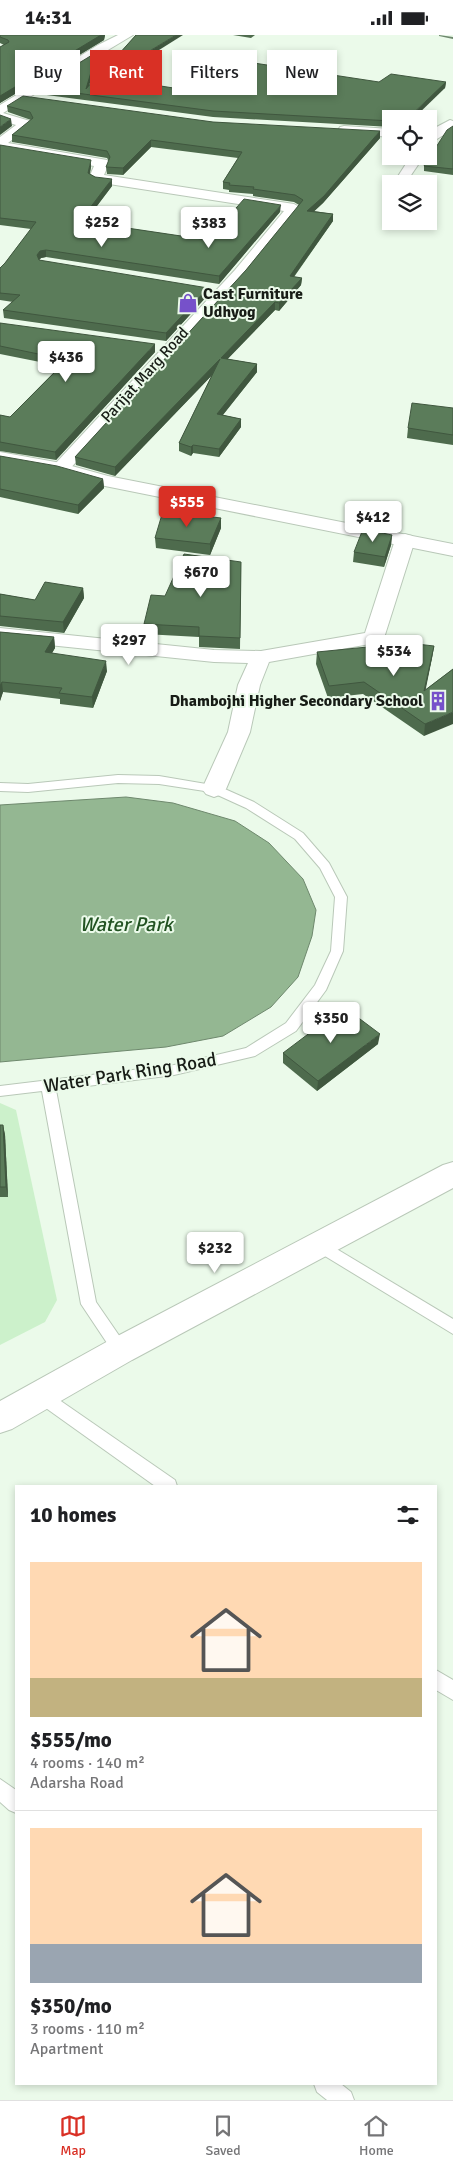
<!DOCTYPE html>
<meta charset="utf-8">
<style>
:root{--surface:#fff;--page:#f6f6f6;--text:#202124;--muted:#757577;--line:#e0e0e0;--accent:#d93025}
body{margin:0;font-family:Signika,sans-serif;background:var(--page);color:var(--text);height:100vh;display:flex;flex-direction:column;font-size:19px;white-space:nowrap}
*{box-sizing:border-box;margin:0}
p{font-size:16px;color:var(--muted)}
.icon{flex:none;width:28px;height:28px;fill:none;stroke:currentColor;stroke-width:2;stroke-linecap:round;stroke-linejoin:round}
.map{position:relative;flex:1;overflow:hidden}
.details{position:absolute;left:15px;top:1450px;width:422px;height:600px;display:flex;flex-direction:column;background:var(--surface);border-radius:0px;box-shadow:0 2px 8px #0003}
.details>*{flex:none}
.hud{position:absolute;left:15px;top:15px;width:424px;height:45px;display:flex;gap:10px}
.tools{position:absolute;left:382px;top:75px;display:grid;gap:10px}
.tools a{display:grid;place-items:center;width:55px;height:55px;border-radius:0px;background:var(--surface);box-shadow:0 2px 8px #0003;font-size:25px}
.price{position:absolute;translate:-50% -42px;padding:0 11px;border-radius:5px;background:#fff;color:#222;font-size:16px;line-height:32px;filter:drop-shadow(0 1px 2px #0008)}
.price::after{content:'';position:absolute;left:50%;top:30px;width:15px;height:11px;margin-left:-8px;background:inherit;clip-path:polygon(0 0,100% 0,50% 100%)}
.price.on{background:var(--accent);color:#fff}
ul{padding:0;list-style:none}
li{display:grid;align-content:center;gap:10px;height:265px;padding:0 15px}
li+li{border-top:1px solid var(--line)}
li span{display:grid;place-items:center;height:155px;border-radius:0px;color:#555}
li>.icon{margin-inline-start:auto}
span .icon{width:90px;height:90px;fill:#fffc;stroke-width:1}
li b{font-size:21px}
h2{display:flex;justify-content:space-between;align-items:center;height:60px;padding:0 15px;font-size:21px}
.chip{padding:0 18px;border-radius:0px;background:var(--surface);box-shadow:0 2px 8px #0003;font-size:18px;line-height:45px}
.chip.on{background:var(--accent);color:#fff}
.status{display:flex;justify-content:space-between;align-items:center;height:35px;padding:0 25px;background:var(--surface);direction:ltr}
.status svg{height:14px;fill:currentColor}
.tab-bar{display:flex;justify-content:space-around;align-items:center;height:70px;border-top:1px solid var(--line);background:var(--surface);font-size:14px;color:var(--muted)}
.tab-bar a{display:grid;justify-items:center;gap:2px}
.tab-bar .on{color:var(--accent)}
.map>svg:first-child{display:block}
.green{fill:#ccf1cb}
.water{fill:#94b792;stroke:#6e886d}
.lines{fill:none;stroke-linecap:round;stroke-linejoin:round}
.stream{fill:#6e886d;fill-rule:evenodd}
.service-casing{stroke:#b9c8b8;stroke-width:2}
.minor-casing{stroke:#b9c8b8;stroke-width:2}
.secondary-casing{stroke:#b9c8b8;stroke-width:2}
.service{fill:#fff;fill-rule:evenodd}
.minor{fill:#fff;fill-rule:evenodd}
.secondary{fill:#fff;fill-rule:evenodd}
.wall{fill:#4e6b4d}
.shaded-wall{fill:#40573f}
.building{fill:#5b7c5a;stroke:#40573f}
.labels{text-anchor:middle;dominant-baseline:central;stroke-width:4;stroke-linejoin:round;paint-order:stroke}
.far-poi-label{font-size:16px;font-weight:bold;fill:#171c16;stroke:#ebfaea;text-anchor:start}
.far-street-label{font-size:16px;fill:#171c16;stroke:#ebfaea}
.street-label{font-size:19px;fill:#171c16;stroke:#ebfaea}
.water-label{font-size:20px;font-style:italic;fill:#225322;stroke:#ebfaea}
</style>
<div class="status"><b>14:31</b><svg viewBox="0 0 49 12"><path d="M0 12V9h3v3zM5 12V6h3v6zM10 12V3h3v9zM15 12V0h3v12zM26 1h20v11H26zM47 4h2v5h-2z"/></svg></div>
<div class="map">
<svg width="453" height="2065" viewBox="0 0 453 2065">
<rect width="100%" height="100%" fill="#ebfaea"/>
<!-- green -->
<path class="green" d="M0 1068 16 1075 57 1265 45 1287 0 1310Z"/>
<!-- water -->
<path class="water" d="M126 762 173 768 235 786 269 808 303 844 316 875 312 901 298 942 271 972 223 1001 166 1012 0 1027V770Z"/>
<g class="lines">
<!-- stream -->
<path class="stream" d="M439 0 453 2V4L439 1Z"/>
<defs>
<g id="service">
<path d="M118 740 159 741 218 751 254 767 303 798 329 828 347 862 343 916 326 955 296 996 255 1021 174 1040 56 1055 96 1267 129 1315 127 1320 121 1322 115 1320 81 1269 42 1056 0 1061V1051L174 1030 246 1013 286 988 315 950 331 916 335 862 320 833 295 804 246 773 211 757 159 749 118 748 28 757 0 756V748L28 749Z"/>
<path d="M320 1204 453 1284V1299L315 1215 312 1210 315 1205Z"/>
<path d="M42 1353 175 1445 177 1451H155L36 1366 34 1361 36 1356Z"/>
<path d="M436 1635 453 1645V1665L436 1655Z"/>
<path d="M0 1744 16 1755V1778L9 1775 0 1767Z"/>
<path d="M314 2049H341L351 2057 354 2065H327L317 2057Z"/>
</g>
<g id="minor">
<path d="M118 0H133L3 78 30 86 32 89 8 108 107 125 109 128 104 140 294 169 301 173 245 241 67 437 61 438 55 437 52 433 55 429 235 235 284 176 96 147 89 143 94 131 0 115V102L16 90 0 85V70L98 10Z"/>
<path d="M450 85 453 86V94L437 104H429V96Z"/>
<path d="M344 91 391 94V102L340 98 338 95 340 92Z"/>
<path d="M411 121H424L405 149H393Z"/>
<path d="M405 499 412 501 415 505 384 603 381 607 269 627 260 650 250 697 226 754 222 759 214 762 206 759 202 754 228 697 238 650 248 628 214 627 0 605V593L214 615 261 616 365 598 395 505 398 501Z"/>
<path d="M453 1127V1153L132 1325 12 1394 0 1398V1366L110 1305 443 1130Z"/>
</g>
<path id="secondary" d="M0 417 61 428 108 441 453 509V521L105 451 58 438 0 427Z"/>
</defs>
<!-- service casing -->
<use href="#service" class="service-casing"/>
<!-- minor casing -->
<use href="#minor" class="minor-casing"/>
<!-- secondary casing -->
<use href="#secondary" class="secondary-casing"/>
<!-- service -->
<use href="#service" class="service"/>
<!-- minor -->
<use href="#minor" class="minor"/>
<!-- secondary -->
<use href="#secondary" class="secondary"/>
</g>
<!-- wall -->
<g class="wall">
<path d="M0 0H105L104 5 0 68V12L4 10 0 8Z"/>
<path d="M136 0 116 42 109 34V30Z"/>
<path d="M233 0H255L251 3Z"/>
<path d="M98 23 89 50 199 57 379 47H446L445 53 391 84V92L213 82 39 59 38 53Z"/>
<path d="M7 71 213 87 380 103 323 168 314 176 333 179V186L294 242 302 243 301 250 279 276 275 275 227 324 257 329V337L223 380 241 384V392L219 422 193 418 191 421 179 416V408L212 340 115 441 76 430 75 422 246 235 299 170 294 167 253 161V159L229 157V155L223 154V147L238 123 151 112 123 140 107 139 106 132 109 126 107 123 12 107V100L31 85 8 77Z"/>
<path d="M453 91V140L424 136V131Z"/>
<path d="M0 110 91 132 90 139 112 151 85 187 208 205 280 177 219 249 46 222 41 223 39 225 208 260 166 306 4 283 3 275 13 267 0 265V233L5 228 31 194 0 190Z"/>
<path d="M0 288 155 317 56 425 0 416V380L10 382 60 331 0 319Z"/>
<path d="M453 373V410L407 403 408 393Z"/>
<path d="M0 421 103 444 104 453 78 479 0 462Z"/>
<path d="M221 483V493L210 520 156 513 155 503Z"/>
<path d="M392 500 391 510 384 532 353 527 354 517Z"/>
<path d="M241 527 240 614 199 612V602L144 599V589L165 561Z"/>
<path d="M83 553 84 563 64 598 0 591V559L35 565Z"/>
<path d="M0 597 54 602 55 613 52 618 107 636 93 673 60 669V664L3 657 0 666Z"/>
<path d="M434 611 432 623 425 655 453 634 424 701 363 659 328 663 316 629 317 617Z"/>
<path d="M378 1009 317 1056 283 1028V1018Z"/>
<path d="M0 1090H3L5 1100 8 1162H0Z"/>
</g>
<!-- shaded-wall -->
<g class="shaded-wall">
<path d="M101 0H105L104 5 0 68V61Z"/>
<path d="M176 0H183L116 42 115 37Z"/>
<path d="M97 17 98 23 86 60V54Z"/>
<path d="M446 47 445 53 413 84H407Z"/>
<path d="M11 84 12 91 0 100V92Z"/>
<path d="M380 96V103L323 168 307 183V176Z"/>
<path d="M151 105V112L123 140V133Z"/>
<path d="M91 125V132L88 145V138Z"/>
<path d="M112 144V151L80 193V186Z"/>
<path d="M281 170 280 177 219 249V241Z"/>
<path d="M333 179V186L289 248 290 241Z"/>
<path d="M46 215V222L41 223 37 227V220L40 216Z"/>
<path d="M302 243 301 250 279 276V268Z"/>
<path d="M208 253V260L166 306V298Z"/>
<path d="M275 267V275L221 331V323Z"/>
<path d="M155 309V317L56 425 55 417Z"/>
<path d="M220 324V332L115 441V432Z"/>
<path d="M257 329V337L217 387V379Z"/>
<path d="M241 384V392L219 422V414Z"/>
<path d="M193 410V418L191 421V412Z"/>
<path d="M103 444 104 453 78 479V470Z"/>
<path d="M221 483V493L210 520V509Z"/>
<path d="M392 500 391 510 384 532 385 522Z"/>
<path d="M83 553 84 563 64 598 63 587Z"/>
<path d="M54 602 55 613 46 628 45 617Z"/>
<path d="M434 611 432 623 423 668 424 656Z"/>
<path d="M106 626 107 636 93 673 92 662Z"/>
<path d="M2 647 3 657 0 666V651Z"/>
<path d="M453 677V689L424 701 425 689Z"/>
<path d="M380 999 378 1009 317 1056 318 1046Z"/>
<path d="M3 1090 5 1100 8 1162 6 1152Z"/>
</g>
<!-- building -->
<g class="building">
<path d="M0 0H101L0 61V12L9 7 8 5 0 2Z"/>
<path d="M136 0H176L115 37 109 30Z"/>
<path d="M97 17 86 54 97 41 199 57 234 25 379 47 391 39 446 47 407 84H391V86L213 76 38 53Z"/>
<path d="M23 61 213 87 380 96 324 161 307 176 333 179 290 241 302 243 279 268 275 267 221 323 257 329 217 379 241 384 219 414 193 410 191 412 179 408 220 324 115 432 75 422 246 235 303 165 295 160 253 154 254 152 229 150 230 148 223 147 242 117 151 105 123 133 106 132 110 122 107 116 12 100 33 83 30 77 7 71Z"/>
<path d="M0 80 11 84 0 92Z"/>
<path d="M453 91V134L424 131 447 95Z"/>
<path d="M0 110 91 125 88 138 95 142 112 144 80 186 208 205 244 164 281 170 219 241 46 215 40 216 37 220 39 225 45 226 208 253 166 298 3 275 20 260 0 258V233L5 228 36 187 0 183Z"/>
<path d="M0 288 155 309 55 417 0 407V380L10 382 67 325 0 311Z"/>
<path d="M412 368 453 373V400L408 393Z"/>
<path d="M0 421 57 431 103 444 78 470 0 454Z"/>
<path d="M163 476 221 483 210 509 155 503Z"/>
<path d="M363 494 392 500 385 522 354 517Z"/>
<path d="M184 519 241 527 240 603 199 601V592L144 589 151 560 165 561Z"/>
<path d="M45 547 83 553 63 587 0 581V559L35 565Z"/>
<path d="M0 597 54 602 45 617 106 626 92 662 59 658 62 653 2 647 0 651Z"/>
<path d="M408 608 434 611 424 656 453 634V677L425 689 364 647 329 651 317 617Z"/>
<path d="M344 972 380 999 318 1046 283 1018Z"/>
<path d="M0 1090H3L6 1152H0Z"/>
</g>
<!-- icons -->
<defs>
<symbol id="shop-bare" viewBox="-9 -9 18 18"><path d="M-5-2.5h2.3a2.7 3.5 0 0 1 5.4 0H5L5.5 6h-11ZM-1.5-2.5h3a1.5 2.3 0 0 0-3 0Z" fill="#7651ca" stroke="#ebfaea" stroke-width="2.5" paint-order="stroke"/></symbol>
<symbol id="building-bare" viewBox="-9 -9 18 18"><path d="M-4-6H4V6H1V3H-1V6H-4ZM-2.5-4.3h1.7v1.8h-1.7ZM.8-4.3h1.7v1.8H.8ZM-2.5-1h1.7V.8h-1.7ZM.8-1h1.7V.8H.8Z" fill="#7651ca" stroke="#ebfaea" stroke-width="2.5" paint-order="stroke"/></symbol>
</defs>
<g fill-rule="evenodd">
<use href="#shop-bare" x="174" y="254" width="28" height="28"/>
<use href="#building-bare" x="424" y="652" width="28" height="28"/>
</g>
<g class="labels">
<!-- far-poi labels -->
<g class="far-poi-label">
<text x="203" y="259">Cast Furniture<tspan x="203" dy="18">Udhyog</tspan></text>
<text x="423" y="666" text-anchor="end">Dhambojhi Higher Secondary School</text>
</g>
<!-- far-street labels -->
<g class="far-street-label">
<text transform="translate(145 340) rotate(-48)">Parijat Marg Road</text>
</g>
<!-- street labels -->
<g class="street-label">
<text transform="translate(130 1038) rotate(-9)">Water Park Ring Road</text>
</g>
<!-- water labels -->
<g class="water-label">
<text x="126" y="889">Water Park</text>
</g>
</g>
</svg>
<div class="tools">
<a><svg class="icon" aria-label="locate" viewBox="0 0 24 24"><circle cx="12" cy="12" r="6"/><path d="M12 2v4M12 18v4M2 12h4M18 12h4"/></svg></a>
<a><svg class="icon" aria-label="layers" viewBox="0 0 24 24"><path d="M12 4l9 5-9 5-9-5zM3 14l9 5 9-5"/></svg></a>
</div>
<b class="price" style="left:102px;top:213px">$252</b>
<b class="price" style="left:209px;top:214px">$383</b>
<b class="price" style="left:66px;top:348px">$436</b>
<b class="price on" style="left:187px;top:493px">$555</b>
<b class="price" style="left:373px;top:508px">$412</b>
<b class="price" style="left:201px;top:563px">$670</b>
<b class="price" style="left:129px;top:631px">$297</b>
<b class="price" style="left:394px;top:642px">$534</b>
<b class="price" style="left:331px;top:1009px">$350</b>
<b class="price" style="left:215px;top:1239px">$232</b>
<div class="hud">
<a class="chip">Buy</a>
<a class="chip on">Rent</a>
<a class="chip">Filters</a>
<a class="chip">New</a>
</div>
<section class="details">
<h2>10 homes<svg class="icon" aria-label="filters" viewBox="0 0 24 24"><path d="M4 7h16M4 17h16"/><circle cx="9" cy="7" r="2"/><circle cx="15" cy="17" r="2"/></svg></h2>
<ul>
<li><span style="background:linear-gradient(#ffd9b3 75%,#c2b280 0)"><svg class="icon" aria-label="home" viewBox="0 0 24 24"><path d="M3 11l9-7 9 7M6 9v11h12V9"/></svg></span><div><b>$555/mo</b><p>4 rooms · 140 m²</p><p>Adarsha Road</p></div></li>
<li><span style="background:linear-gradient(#ffd9b3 75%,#9aa5b1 0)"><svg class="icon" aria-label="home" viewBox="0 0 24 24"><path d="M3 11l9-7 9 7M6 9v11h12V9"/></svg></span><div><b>$350/mo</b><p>3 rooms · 110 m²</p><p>Apartment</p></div></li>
</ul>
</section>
</div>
<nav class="tab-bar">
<a class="on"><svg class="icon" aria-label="map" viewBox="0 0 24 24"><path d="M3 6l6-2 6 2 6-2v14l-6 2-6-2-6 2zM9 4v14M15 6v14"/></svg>Map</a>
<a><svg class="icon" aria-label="saved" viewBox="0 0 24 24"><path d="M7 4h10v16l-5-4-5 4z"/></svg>Saved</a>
<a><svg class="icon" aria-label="home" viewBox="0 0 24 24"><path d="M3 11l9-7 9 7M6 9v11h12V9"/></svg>Home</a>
</nav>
